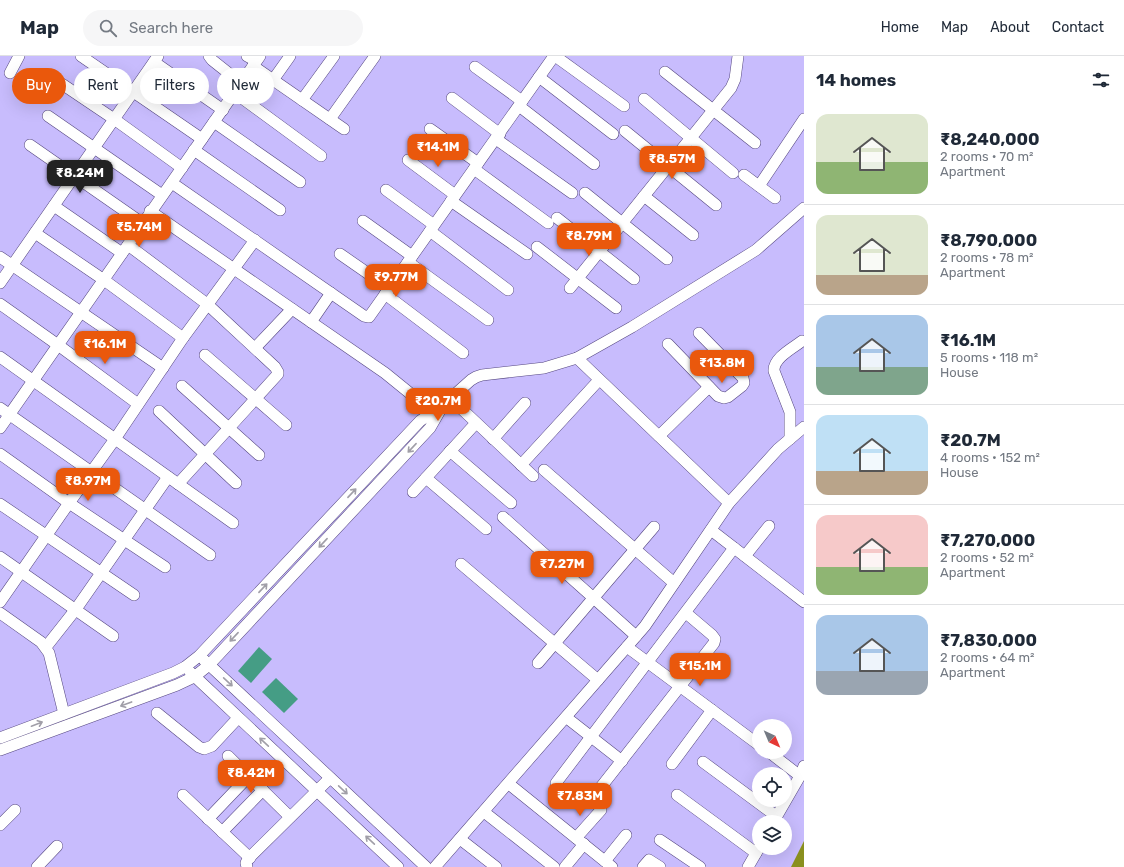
<!DOCTYPE html>
<meta charset="utf-8">
<style>
:root{--surface:#fff;--page:#f6f6f7;--text:#1f2937;--muted:#747a83;--line:#e0e1e3;--accent:#ea580c}
body{margin:0;font-family:Rubik,sans-serif;background:var(--page);color:var(--text);height:100vh;display:flex;flex-direction:column;font-size:15px;white-space:nowrap}
*{box-sizing:border-box;margin:0}
p{font-size:13px;color:var(--muted)}
.icon{flex:none;width:22px;height:22px;fill:none;stroke:currentColor;stroke-width:2;stroke-linecap:round;stroke-linejoin:round}
.map{position:relative;flex:1;overflow:hidden}
.panel{display:flex;flex-direction:column;background:var(--surface);width:320px}
.panel>*{flex:none}
.top-card{position:absolute;left:12px;top:12px;width:380px;height:36px;display:flex;gap:8px}
.needle{width:26px;rotate:136deg}
.controls{position:absolute;left:752px;top:663px;display:grid;gap:8px}
.controls a{display:grid;place-items:center;width:40px;height:40px;border-radius:50%;background:var(--surface);box-shadow:0 4px 16px #0002;font-size:20px}
.price{position:absolute;translate:-50% -34px;padding:0 9px;border-radius:8px;background:var(--accent);color:#fff;font-size:13px;line-height:26px;filter:drop-shadow(0 1px 2px #0008)}
.price::after{content:'';position:absolute;left:50%;top:24px;width:12px;height:9px;margin-left:-6px;background:inherit;clip-path:polygon(0 0,100% 0,50% 100%)}
.price.active{background:#222;color:#fff}
ul{padding:0;list-style:none}
li{display:flex;align-items:center;gap:12px;height:100px;padding:0 12px}
li+li{border-top:1px solid var(--line)}
li span{display:grid;place-items:center;flex:none;width:112px;height:80px;border-radius:12px;color:#555}
li>.icon{margin-inline-start:auto}
span .icon{width:48px;height:48px;fill:#fffc;stroke-width:1}
li b{font-size:17px}
h2{display:flex;justify-content:space-between;align-items:center;height:48px;padding:0 12px;font-size:17px}
.chip{padding:0 14px;border-radius:18px;background:var(--surface);box-shadow:0 4px 16px #0002;font-size:14px;line-height:36px}
.chip.active{background:var(--accent);color:#fff}
header{display:flex;align-items:center;gap:24px;box-sizing:border-box;height:56px;padding:0 20px;background:var(--surface);border-bottom:1px solid var(--line)}
header strong{font-size:19px}
nav{display:flex;gap:22px;margin-inline-start:auto;font-size:14px}
.search{width:280px;height:36px;background:var(--page);display:flex;align-items:center;gap:10px;box-sizing:border-box;padding:0 14px;border-radius:22px;color:var(--muted);font-size:15px}
main{display:flex;flex:1;min-height:0}
.map>svg:first-child{display:block}
.water{fill:#8a901f}
.building{fill:#459d85}
.lines{fill:none;stroke-linecap:round;stroke-linejoin:round}
.minor-casing{stroke:#564881;stroke-width:12}
.minor{stroke:#fff;stroke-width:11}
.oneway{stroke:#a19fa8}
</style>
<header>
<strong>Map</strong>
<div class="search"><svg class="icon" aria-label="search" viewBox="0 0 24 24"><circle cx="10" cy="10" r="6"/><path d="M15 15l6 6"/></svg>Search here</div>
<nav><a>Home</a><a>Map</a><a>About</a><a>Contact</a></nav>
</header>
<main>
<div class="map">
<svg width="804" height="811" viewBox="0 0 804 811">
<rect width="100%" height="100%" fill="#c8bcfd"/>
<!-- water -->
<path class="water" d="M804 785V811H791Z"/>
<!-- building -->
<g class="building">
<path d="M259 591 272 603 251 627 238 615Z"/>
<path d="M276 622 298 643 284 657 262 636Z"/>
</g>
<g class="lines">
<defs>
<g id="minor">
<path d="M81 0 202 83"/>
<path d="M209 0 212 4 241 27"/>
<path d="M247 0 256 5"/>
<path d="M555 0 624 50"/>
<path d="M154 6 223 54"/>
<path d="M253 10 344 73"/>
<path d="M475 11 522 45"/>
<path d="M665 16 755 87"/>
<path d="M10 17 19 0"/>
<path d="M539 21 613 78"/>
<path d="M273 24 290 0"/>
<path d="M62 28 114 63 182 112"/>
<path d="M235 37 321 100"/>
<path d="M452 42 500 78"/>
<path d="M644 43 733 117"/>
<path d="M302 44 334 0"/>
<path d="M519 50 594 108"/>
<path d="M48 60 162 139"/>
<path d="M330 63 375 0"/>
<path d="M214 66 300 126"/>
<path d="M430 73 478 107"/>
<path d="M625 75 716 149"/>
<path d="M496 83 572 137"/>
<path d="M30 89 142 167"/>
<path d="M194 94 280 154"/>
<path d="M408 104 455 139"/>
<path d="M474 113 548 167"/>
<path d="M744 119 775 142"/>
<path d="M172 127 364 260 369 261 554 0"/>
<path d="M759 130 804 63"/>
<path d="M386 134 434 169"/>
<path d="M585 137 667 203"/>
<path d="M644 140 693 179"/>
<path d="M451 145 527 198"/>
<path d="M54 150 122 197"/>
<path d="M150 155 385 317 433 356"/>
<path d="M557 162 634 223"/>
<path d="M363 165 412 200"/>
<path d="M430 175 508 234"/>
<path d="M35 177 104 224 183 282"/>
<path d="M128 189 207 248 275 311 278 316V318L178 428"/>
<path d="M537 191 616 252"/>
<path d="M340 198 389 232"/>
<path d="M0 201 163 312"/>
<path d="M408 206 488 264"/>
<path d="M0 227 158 0"/>
<path d="M570 232 731 32 735 23 738 0"/>
<path d="M385 238 463 297"/>
<path d="M0 248 58 289 138 348"/>
<path d="M311 266 331 237"/>
<path d="M668 288 718 340 724 342 728 341 742 330 744 327 743 322 699 277"/>
<path d="M255 292 292 253"/>
<path d="M205 299 286 369"/>
<path d="M0 301 233 467"/>
<path d="M577 302 729 447"/>
<path d="M182 330 259 399"/>
<path d="M450 342 533 420"/>
<path d="M0 352 210 499"/>
<path d="M159 355 236 427"/>
<path d="M0 372 260 0"/>
<path d="M659 380 709 331"/>
<path d="M493 383 525 347"/>
<path d="M790 383V356L774 315C773 302 793 292 802 285"/>
<path d="M450 395 511 447"/>
<path d="M0 398 69 447 165 511"/>
<path d="M521 409 599 324"/>
<path d="M544 414 674 527"/>
<path d="M426 422 486 473"/>
<path d="M413 436 476 367"/>
<path d="M0 448 134 539"/>
<path d="M503 461 636 580"/>
<path d="M711 474 804 546"/>
<path d="M745 500 769 470"/>
<path d="M0 501 113 580"/>
<path d="M461 508 598 624"/>
<path d="M0 546 69 447 115 383 183 282 255 184"/>
<path d="M0 557 41 586 49 597 64 658"/>
<path d="M46 591 76 553 168 421"/>
<path d="M627 591 759 689"/>
<path d="M204 604 426 811"/>
<path d="M538 607 654 471"/>
<path d="M190 616 398 811"/>
<path d="M157 657 199 691 204 693 212 690 238 662"/>
<path d="M567 662 622 705"/>
<path d="M0 682 173 617 185 611 199 600 420 365 443 349 471 324 476 321 482 319 544 312 577 302 632 271 756 194 804 152"/>
<path d="M0 694 177 629 194 621 209 609 430 372 442 351"/>
<path d="M769 696 800 720"/>
<path d="M228 700 290 761"/>
<path d="M703 706 776 760"/>
<path d="M672 708 712 654"/>
<path d="M556 727 734 492"/>
<path d="M509 728 612 811"/>
<path d="M183 739 250 802"/>
<path d="M677 739 756 797"/>
<path d="M590 745 714 587 715 583 712 579 686 557"/>
<path d="M484 756 554 811"/>
<path d="M208 763 249 720"/>
<path d="M774 765 800 720 804 710"/>
<path d="M0 769 15 754"/>
<path d="M222 776 263 734"/>
<path d="M576 782 601 754"/>
<path d="M460 783 496 811"/>
<path d="M660 784 700 811"/>
<path d="M605 805 626 779"/>
<path d="M37 811 57 790"/>
<path d="M247 811 246 807 248 803 330 722"/>
<path d="M435 811 645 570 729 447 778 393 804 371"/>
<path d="M565 811 584 788"/>
<path d="M643 811 649 804 660 811"/>
<path d="M748 811 759 792"/>
</g>
</defs>
<!-- minor casing -->
<use href="#minor" class="minor-casing"/>
<!-- minor -->
<use href="#minor" class="minor"/>
</g>
<!-- one-way arrows -->
<defs><path id="oneway-shaft" d="M-6 0H5M1.5-3L5.5 0L1.5 3" fill="none" stroke-width="1.6" stroke-linecap="round" stroke-linejoin="round"/></defs>
<g class="oneway">
<use href="#oneway-shaft" transform="translate(412 392) rotate(133)"/>
<use href="#oneway-shaft" transform="translate(352 437) rotate(-47)"/>
<use href="#oneway-shaft" transform="translate(323 487) rotate(133)"/>
<use href="#oneway-shaft" transform="translate(263 532) rotate(-47)"/>
<use href="#oneway-shaft" transform="translate(234 581) rotate(133)"/>
<use href="#oneway-shaft" transform="translate(228 626) rotate(43)"/>
<use href="#oneway-shaft" transform="translate(126 648) rotate(160)"/>
<use href="#oneway-shaft" transform="translate(37 668) rotate(-21)"/>
<use href="#oneway-shaft" transform="translate(264 686) rotate(-137)"/>
<use href="#oneway-shaft" transform="translate(343 734) rotate(43)"/>
<use href="#oneway-shaft" transform="translate(370 784) rotate(-137)"/>
</g>
</svg>
<div class="controls">
<a><svg class="needle" viewBox="-14 -14 28 28"><path d="M0-13l5 13h-10z" fill="#e53935"/><path d="M0 13l5-13h-10z" fill="#747a83"/></svg></a>
<a><svg class="icon" aria-label="locate" viewBox="0 0 24 24"><circle cx="12" cy="12" r="6"/><path d="M12 2v4M12 18v4M2 12h4M18 12h4"/></svg></a>
<a><svg class="icon" aria-label="layers" viewBox="0 0 24 24"><path d="M12 4l9 5-9 5-9-5zM3 14l9 5 9-5"/></svg></a>
</div>
<b class="price" style="left:438px;top:112px">₹14.1M</b>
<b class="price" style="left:672px;top:124px">₹8.57M</b>
<b class="price active" style="left:80px;top:138px">₹8.24M</b>
<b class="price" style="left:139px;top:192px">₹5.74M</b>
<b class="price" style="left:589px;top:201px">₹8.79M</b>
<b class="price" style="left:396px;top:242px">₹9.77M</b>
<b class="price" style="left:105px;top:309px">₹16.1M</b>
<b class="price" style="left:722px;top:328px">₹13.8M</b>
<b class="price" style="left:438px;top:366px">₹20.7M</b>
<b class="price" style="left:88px;top:446px">₹8.97M</b>
<b class="price" style="left:562px;top:529px">₹7.27M</b>
<b class="price" style="left:700px;top:631px">₹15.1M</b>
<b class="price" style="left:251px;top:738px">₹8.42M</b>
<b class="price" style="left:580px;top:761px">₹7.83M</b>
<div class="top-card">
<a class="chip active">Buy</a>
<a class="chip">Rent</a>
<a class="chip">Filters</a>
<a class="chip">New</a>
</div>
</div>
<section class="panel">
<h2>14 homes<svg class="icon" aria-label="filters" viewBox="0 0 24 24"><path d="M4 7h16M4 17h16"/><circle cx="9" cy="7" r="2"/><circle cx="15" cy="17" r="2"/></svg></h2>
<ul>
<li><span style="background:linear-gradient(#dfe7d0 60%,#8fb573 0)"><svg class="icon" aria-label="home" viewBox="0 0 24 24"><path d="M3 11l9-7 9 7M6 9v11h12V9"/></svg></span><div><b>₹8,240,000</b><p>2 rooms · 70 m²</p><p>Apartment</p></div></li>
<li><span style="background:linear-gradient(#dfe7d0 75%,#b9a48a 0)"><svg class="icon" aria-label="home" viewBox="0 0 24 24"><path d="M3 11l9-7 9 7M6 9v11h12V9"/></svg></span><div><b>₹8,790,000</b><p>2 rooms · 78 m²</p><p>Apartment</p></div></li>
<li><span style="background:linear-gradient(#a9c7e8 65%,#7fa58c 0)"><svg class="icon" aria-label="home" viewBox="0 0 24 24"><path d="M3 11l9-7 9 7M6 9v11h12V9"/></svg></span><div><b>₹16.1M</b><p>5 rooms · 118 m²</p><p>House</p></div></li>
<li><span style="background:linear-gradient(#bfe0f5 70%,#b9a48a 0)"><svg class="icon" aria-label="home" viewBox="0 0 24 24"><path d="M3 11l9-7 9 7M6 9v11h12V9"/></svg></span><div><b>₹20.7M</b><p>4 rooms · 152 m²</p><p>House</p></div></li>
<li><span style="background:linear-gradient(#f6c9c9 65%,#8fb573 0)"><svg class="icon" aria-label="home" viewBox="0 0 24 24"><path d="M3 11l9-7 9 7M6 9v11h12V9"/></svg></span><div><b>₹7,270,000</b><p>2 rooms · 52 m²</p><p>Apartment</p></div></li>
<li><span style="background:linear-gradient(#a9c7e8 70%,#9aa5b1 0)"><svg class="icon" aria-label="home" viewBox="0 0 24 24"><path d="M3 11l9-7 9 7M6 9v11h12V9"/></svg></span><div><b>₹7,830,000</b><p>2 rooms · 64 m²</p><p>Apartment</p></div></li>
</ul>
</section>
</main>
